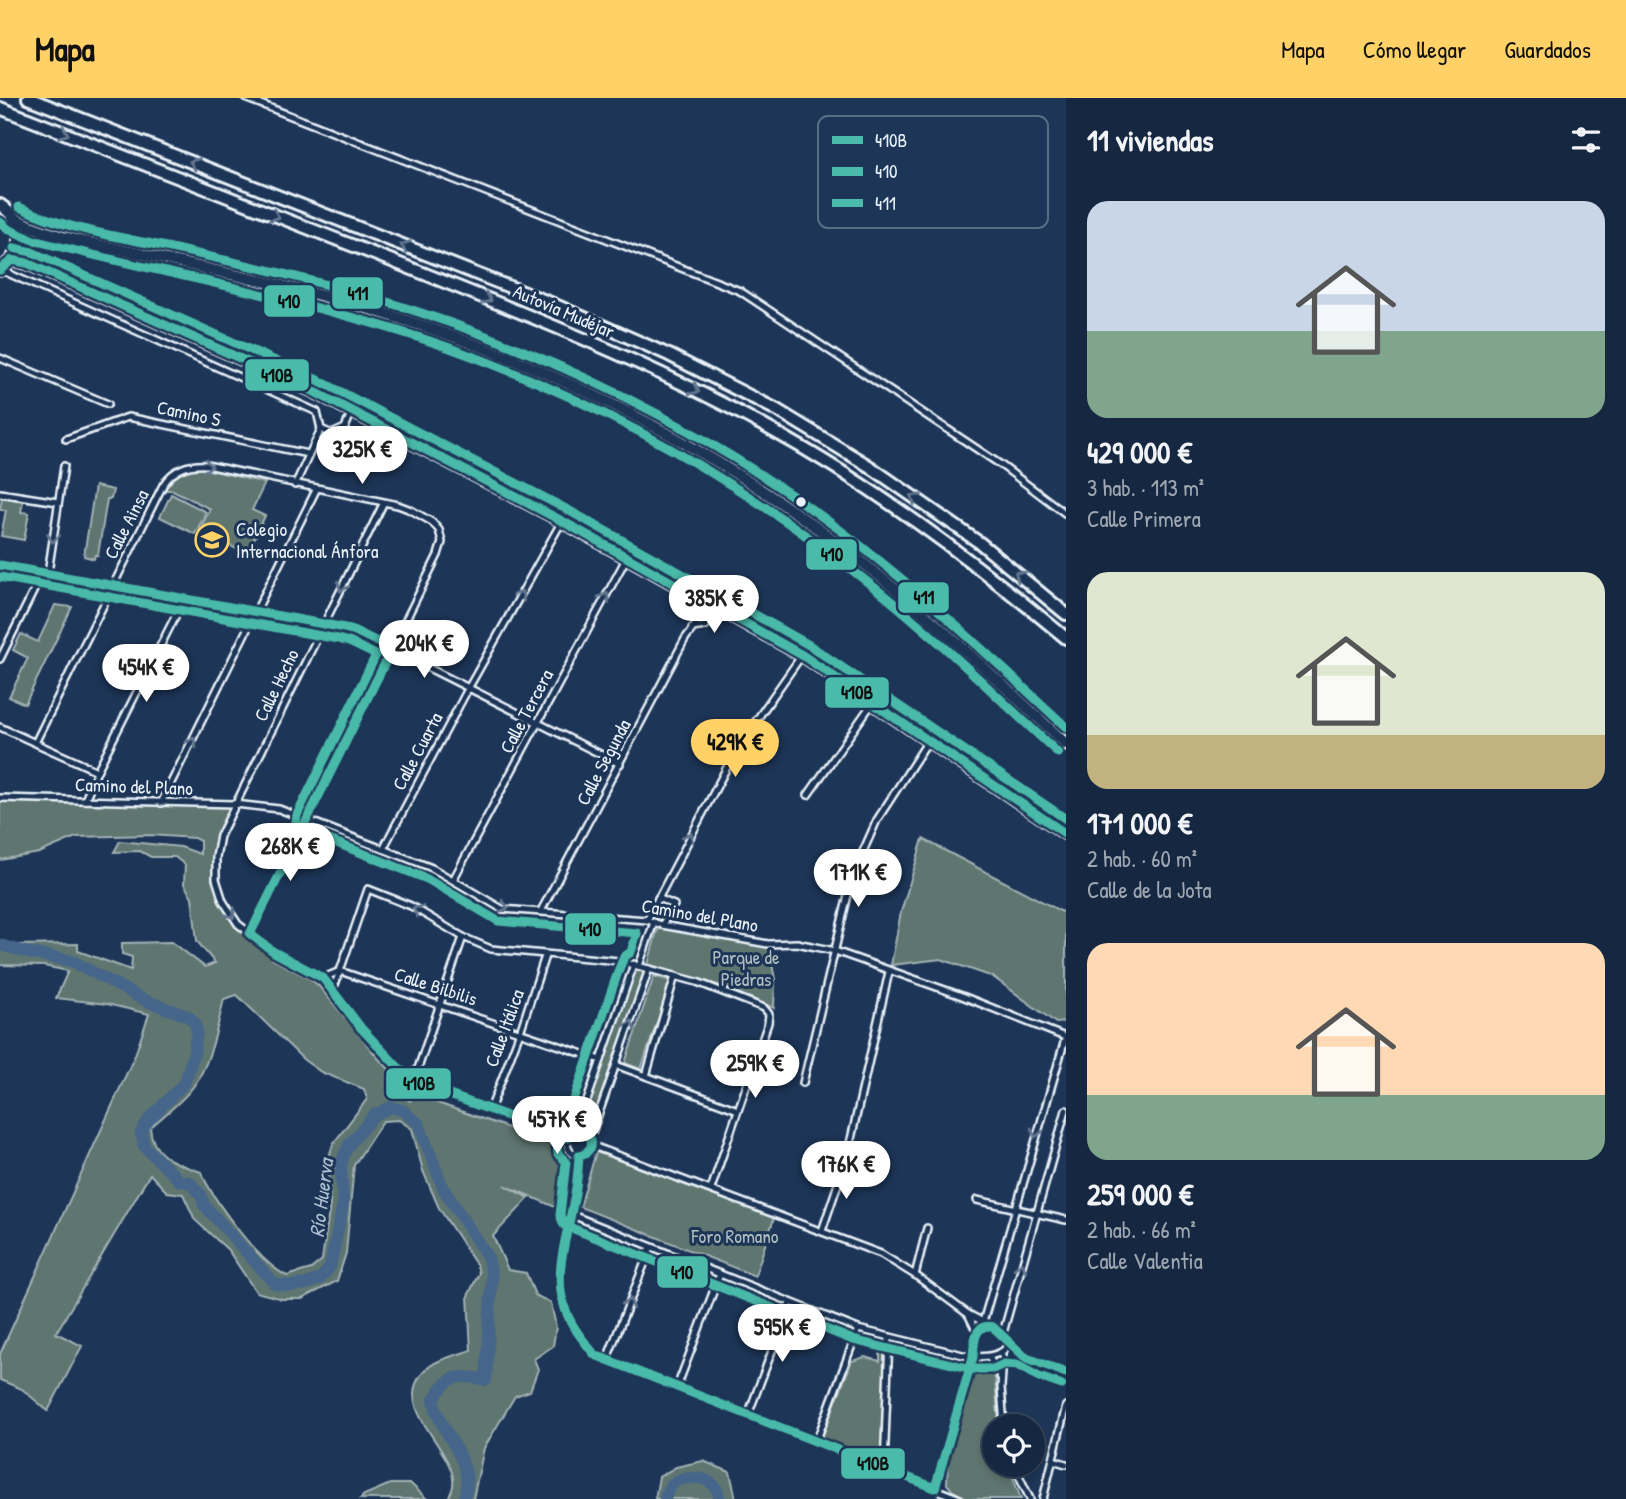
<!DOCTYPE html>
<html lang="es">
<meta charset="utf-8">
<style>
:root{--surface:#162841;--page:#1f3048;--text:#f1f3f6;--muted:#9ea6b1;--line:#35445a;--accent:#ffd166}
body{margin:0;font-family:"Patrick Hand",sans-serif;background:var(--page);color:var(--text);height:100vh;display:flex;flex-direction:column;font-size:26px;white-space:nowrap}
*{box-sizing:border-box;margin:0}
p{font-size:23px;color:var(--muted)}
.icon{flex:none;width:38px;height:38px;fill:none;stroke:currentColor;stroke-width:2;stroke-linecap:round;stroke-linejoin:round}
.map{position:relative;flex:1;overflow:hidden}
.details{display:flex;flex-direction:column;background:var(--surface);width:560px}
.details>*{flex:none}
.controls{position:absolute;left:982px;top:1316px;display:grid;gap:14px}
.controls a{display:grid;place-items:center;width:63px;height:63px;border-radius:50%;background:var(--surface);box-shadow:0 4px 10px #0003,0 0 0 2px var(--line);font-size:35px}
.price{position:absolute;translate:-50% -60px;padding:0 16px;border-radius:24px;background:#fff;color:#222;font-size:23px;line-height:46px;filter:drop-shadow(0 2px 4px #0008)}
.price::after{content:'';position:absolute;left:50%;top:42px;width:21px;height:16px;margin-left:-10px;background:inherit;clip-path:polygon(0 0,100% 0,50% 100%)}
.price.selected{background:var(--accent);color:#111}
ul{padding:0;list-style:none}
li{display:grid;align-content:center;gap:14px;height:371px;padding:0 21px}
li span{display:grid;place-items:center;height:217px;border-radius:21px;color:#555}
li>.icon{margin-inline-start:auto}
span .icon{width:126px;height:126px;fill:#fffc;stroke-width:1}
li b{font-size:30px}
h2{display:flex;justify-content:space-between;align-items:center;height:84px;padding:0 21px;font-size:30px}
header{display:flex;align-items:center;gap:42px;box-sizing:border-box;height:98px;padding:0 35px;background:var(--accent);color:#111}
header strong{font-size:33px}
nav{display:flex;gap:38px;margin-inline-start:auto;font-size:24px}
main{display:flex;flex:1;min-height:0}
.map>svg:first-child{display:block}
.green{fill:#5e746f;stroke:#a3b2b4;stroke-width:2;fill-rule:evenodd}
.lines{fill:none;stroke-linecap:round;stroke-linejoin:round}
.river{stroke:#45668a;stroke-width:12}
.street-casing{stroke:#e8f1f8;stroke-width:10}
.highway-casing{stroke:#e8f1f8;stroke-width:16}
.street{stroke:#1d3557;stroke-width:5}
.highway{stroke:#1d3557;stroke-width:10}
.bus-1-casing{stroke:#1d3557;stroke-width:14}
.bus-2-casing{stroke:#1d3557;stroke-width:14}
.bus-3-casing{stroke:#1d3557;stroke-width:14}
.bus-1{stroke:#4abaaa;stroke-width:9}
.bus-2{stroke:#4abaaa;stroke-width:9}
.bus-3{stroke:#4abaaa;stroke-width:9}
.oneway{stroke:#64778f}
.bus-dot{fill:#e8f1f8;stroke:#1d3557;stroke-width:2.5}
.labels{text-anchor:middle;dominant-baseline:central;stroke-width:6;stroke-linejoin:round;paint-order:stroke}
.street-label{font-size:19px;fill:#e8f1f8;stroke:#1d3557}
.poi-label{font-size:19px;fill:#e8f1f8;stroke:#1d3557;text-anchor:start}
.park-label{font-size:19px;fill:#b1bfc1;stroke:#1d3557}
.water-label{font-size:21px;font-style:italic;fill:#afc0d2;stroke:#1d3557}
.key{fill:#1d3557;stroke:#5a6d87;stroke-width:2}
.key-label{font-size:19px;fill:#e8f1f8}
.line-badge{stroke:#1d3557;stroke-width:2.5}
.pale-badge-label{font-size:19px;text-anchor:middle;font-weight:bold;fill:#111}
</style>
<header>
<strong>Mapa</strong>
<nav><a>Mapa</a><a>Cómo llegar</a><a>Guardados</a></nav>
</header>
<main>
<div class="map">
<svg width="1066" height="1401" viewBox="0 0 1066 1401">
<rect width="100%" height="100%" fill="#1d3557"/>
<filter id="ink" filterUnits="userSpaceOnUse"><feTurbulence type="fractalNoise" baseFrequency=".0143" numOctaves="2"/><feDisplacementMap in="SourceGraphic" scale="14" xChannelSelector="R" yChannelSelector="G"/><feConvolveMatrix kernelMatrix="1 2 1 2 8 2 1 2 1" color-interpolation-filters="sRGB"/></filter>
<g filter="url(#ink)">
<!-- green -->
<g class="green">
<path d="M193 370H201L265 385 252 412 265 418 247 456 199 433 210 411 173 392H164L177 376Z"/>
<path d="M95 388 113 392 111 401H107L98 457H95L94 461 84 458Z"/>
<path d="M171 396 206 414 195 436 160 419Z"/>
<path d="M2 399 23 403 21 414 29 415 24 442 1 438 6 412 0 411Z"/>
<path d="M55 507 72 509 25 606 9 599 28 560 13 552 21 536 38 544Z"/>
<path d="M0 700 235 706 220 738 215 770 230 816 274 854 272 861 309 880 319 888 379 961 408 990 403 999 410 1003 415 997 551 1045C562 1068 564 1086 560 1111L504 1087 529 1100 493 1138 508 1172 526 1175 535 1197 551 1205 556 1229 553 1248 534 1261 538 1271 530 1293 515 1298 484 1350 473 1401H447C479 1362 376 1310 430 1268 440 1260 459 1257 471 1252L468 1198 479 1175 477 1168 439 1110 423 1073 412 1031 399 1022 383 1023 354 1067 346 1155 337 1183 302 1201H282L256 1194 228 1152 195 1122 183 1096 167 1094 150 1076 56 1235 82 1248 48 1313 22 1291 0 1282V1256L135 957 149 916 107 906 56 900 68 873 44 868 0 867V842L12 847 78 846V853L131 872 132 859 122 856V845L172 844 205 869 215 865 197 843 192 799 184 786 185 767 175 759H151L140 753 114 754 120 743 181 749 200 756V743L194 740 150 737 76 739 39 755 0 762ZM237 897 304 962 321 974 364 991 367 1001 333 1046 328 1062 330 1106 322 1162 311 1171 287 1178C259 1165 214 1103 201 1074 176 1065 153 1060 150 1030 164 1017 182 1004 193 989 211 965 217 929 224 901Z"/>
<path d="M923 741 1066 816V924L1056 925 993 879 941 861 891 867 901 814Z"/>
<path d="M662 828 768 846 775 881 774 910 721 888 648 866 657 833Z"/>
<path d="M637 872H641L645 879 593 1026 586 1028 582 1022 634 874Z"/>
<path d="M654 878 671 883 641 971 625 965Z"/>
<path d="M596 1054 774 1120 755 1178 580 1109Z"/>
<path d="M880 1244 888 1247 883 1366 821 1341 852 1263 865 1259 880 1263Z"/>
<path d="M983 1269 992 1273 995 1280 999 1328H994V1367H1008L1021 1401H968L952 1392 947 1386 948 1361 970 1282 974 1274Z"/>
<path d="M703 1363 730 1374 736 1401H655L659 1379 676 1369Z"/>
<path d="M390 1386H411L427 1401H360L364 1397Z"/>
</g>
<g class="lines">
<!-- river -->
<g class="river">
<path d="M0 847 29 855 72 863 146 903 188 918 195 925 197 934 194 954 185 984 147 1024 141 1034 144 1048 180 1083 189 1084 201 1097 204 1107 275 1186 291 1188 306 1186 320 1181 330 1169 343 1106 341 1068 344 1057 349 1047 374 1017 391 1009 402 1012 419 1026 443 1090 488 1160 492 1178 486 1282C460 1276 447 1276 434 1302 440 1339 477 1362 464 1401"/>
<path d="M665 1401C666 1397 667 1393 669 1390 678 1377 707 1376 716 1390 717 1391 719 1399 719 1401"/>
</g>
<defs>
<g id="street">
<path d="M245 0 740 193 1001 367 1066 416"/>
<path d="M1 172 317 314 321 331 332 336 345 330 352 313"/>
<path d="M0 260 108 306"/>
<path d="M66 341 128 319 308 356"/>
<path d="M295 387 321 331"/>
<path d="M0 395 58 404"/>
<path d="M383 406 220 738 216 759V781L223 803 238 826 274 854 323 880 361 930 398 969 419 986 568 1040"/>
<path d="M0 467 353 532 620 666"/>
<path d="M48 475 64 368"/>
<path d="M692 530 705 528 721 514"/>
<path d="M0 561 43 474"/>
<path d="M0 629 97 673"/>
<path d="M36 643 163 387C174 370 189 366 207 367L398 407 411 412 432 424 439 432 442 444 438 457 250 836"/>
<path d="M808 697 873 604"/>
<path d="M0 700 235 706 279 711 432 770 502 811 647 822 662 827 768 846 797 845 835 853 962 898 1065 939"/>
<path d="M85 702 97 673 184 501"/>
<path d="M161 705 316 392"/>
<path d="M383 751 469 589 562 423"/>
<path d="M453 782 627 459"/>
<path d="M658 800 674 807 662 827"/>
<path d="M541 813 685 541C693 530 703 518 707 506"/>
<path d="M647 822 737 650 802 557"/>
<path d="M639 868 654 824"/>
<path d="M323 880 340 873 368 791 411 808 463 839 491 851 619 863 697 884 764 910 769 916 768 925 711 1091"/>
<path d="M333 892 340 873 601 962"/>
<path d="M616 967 738 1012"/>
<path d="M646 978 675 878"/>
<path d="M414 982 463 839"/>
<path d="M803 985 853 776 877 722 928 643"/>
<path d="M490 1012 520 934 545 858"/>
<path d="M577 1032 634 866"/>
<circle cx="580" cy="1045" r="13"/>
<path d="M591 1038 649 871"/>
<path d="M593 1048 881 1156 915 1177 968 1216 989 1227"/>
<path d="M849 1050 889 874"/>
<path d="M579 1058C579 1136 527 1187 595 1257L960 1401"/>
<path d="M977 1102 1066 1122"/>
<path d="M572 1117 858 1231 967 1258C985 1261 1024 1256 999 1231 973 1220 976 1244 973 1259L935 1390"/>
<path d="M822 1133 845 1065"/>
<path d="M915 1177 927 1130"/>
<path d="M968 1216 977 1234"/>
<path d="M983 1224 1066 938"/>
<path d="M1003 1235 1066 1012"/>
<path d="M1005 1242C1023 1259 1043 1268 1066 1275"/>
<path d="M1001 1255 1003 1261 1001 1289 1004 1328"/>
<path d="M989 1259 1001 1280"/>
<path d="M607 1261 651 1149"/>
<path d="M677 1289 720 1176"/>
<path d="M748 1317 790 1205"/>
<path d="M816 1344 858 1231"/>
<path d="M1053 1362 1066 1366"/>
<path d="M1014 1367 1030 1401"/>
<path d="M884 1370 889 1240"/>
<path d="M1043 1401 1066 1308"/>
</g>
<g id="highway">
<path d="M28 0 553 206 669 257 777 312 869 368 980 445 1066 516"/>
<path d="M0 10C129 60 258 111 387 161 516 212 645 262 766 329 874 388 972 462 1066 540"/>
<path d="M0 107C26 124 25 155 0 172"/>
<path d="M14 120C52 141 100 146 141 156 225 175 310 192 392 218 569 273 739 363 883 481 946 533 1006 590 1066 646"/>
<path d="M12 162 27 165 313 293 562 423 802 557 1066 736"/>
</g>
</defs>
<!-- street casing -->
<use href="#street" class="street-casing"/>
<!-- highway casing -->
<use href="#highway" class="highway-casing"/>
<!-- street -->
<use href="#street" class="street"/>
<!-- highway -->
<use href="#highway" class="highway"/>
<defs>
<g id="bus-1">
<path d="M0 172 12 162 27 165 313 293 562 423 802 557 1066 736"/>
<path d="M0 467 340 529 353 532 392 551 250 836 274 854 323 880 361 930 398 969 419 986 568 1040 577 1032C586 1034 593 1038 591 1049L585 1056 579 1058C578 1076 576 1094 572 1111 566 1142 554 1175 564 1207 569 1226 583 1242 595 1257L935 1390 973 1259C974 1246 974 1224 993 1229L1025 1259 1066 1275"/>
</g>
<g id="bus-2">
<path d="M0 124 8 131 33 142C171 178 313 202 447 249 602 304 747 387 875 490 939 541 997 599 1058 655"/>
<path d="M0 479 338 541 349 544 376 557 297 717 296 724 299 730 427 781 498 823 637 835 631 854 624 859 619 871 566 1025 556 1037 558 1056 566 1064 560 1117 564 1127 853 1242 972 1271H993L1004 1266 1017 1267 1039 1279 1062 1287"/>
</g>
<g id="bus-3">
<path d="M19 109C63 130 111 137 157 147 233 164 309 180 384 203 545 252 701 328 836 429 918 490 992 560 1066 629"/>
<path d="M14 150 32 154 318 282 568 412 809 547 1066 721"/>
</g>
</defs>
<!-- bus-1 casing -->
<use href="#bus-1" class="bus-1-casing"/>
<!-- bus-2 casing -->
<use href="#bus-2" class="bus-2-casing"/>
<!-- bus-3 casing -->
<use href="#bus-3" class="bus-3-casing"/>
<!-- bus-1 -->
<use href="#bus-1" class="bus-1"/>
<!-- bus-2 -->
<use href="#bus-2" class="bus-2"/>
<!-- bus-3 -->
<use href="#bus-3" class="bus-3"/>
</g>
<!-- one-way arrows -->
<defs><path id="oneway-chevron" d="M-2-3.5L2.5 0L-2 3.5" fill="none" stroke-width="1.6" stroke-linecap="round" stroke-linejoin="round" transform="scale(1.75)"/></defs>
<g class="oneway">
<use href="#oneway-chevron" transform="translate(64 35) rotate(21)"/>
<use href="#oneway-chevron" transform="translate(194 65) rotate(-159)"/>
<use href="#oneway-chevron" transform="translate(275 118) rotate(21)"/>
<use href="#oneway-chevron" transform="translate(405 148) rotate(-159)"/>
<use href="#oneway-chevron" transform="translate(487 201) rotate(21)"/>
<use href="#oneway-chevron" transform="translate(695 292) rotate(28)"/>
<use href="#oneway-chevron" transform="translate(208 368) rotate(9)"/>
<use href="#oneway-chevron" transform="translate(915 400) rotate(-145)"/>
<use href="#oneway-chevron" transform="translate(53 440) rotate(98)"/>
<use href="#oneway-chevron" transform="translate(1019 477) rotate(-141)"/>
<use href="#oneway-chevron" transform="translate(342 489) rotate(116)"/>
<use href="#oneway-chevron" transform="translate(520 497) rotate(-61)"/>
<use href="#oneway-chevron" transform="translate(605 499) rotate(-61)"/>
<use href="#oneway-chevron" transform="translate(192 644) rotate(-64)"/>
<use href="#oneway-chevron" transform="translate(689 739) rotate(-63)"/>
<use href="#oneway-chevron" transform="translate(504 809) rotate(15)"/>
<use href="#oneway-chevron" transform="translate(417 812) rotate(-151)"/>
<use href="#oneway-chevron" transform="translate(231 816) rotate(57)"/>
<use href="#oneway-chevron" transform="translate(630 927) rotate(-71)"/>
<use href="#oneway-chevron" transform="translate(1036 1035) rotate(106)"/>
<use href="#oneway-chevron" transform="translate(1021 1169) rotate(-74)"/>
<use href="#oneway-chevron" transform="translate(629 1205) rotate(-68)"/>
</g>
</g>
<!-- icons -->
<defs>
<symbol id="school-ring" viewBox="-11 -11 22 22"><circle r="9.5" fill="#1d3557" stroke="#ffd166" stroke-width="1.5"/><path d="M0-5L7-2L0 1L-7-2ZM-4 1L0 2.5L4 1V4Q0 6-4 4Z" fill="#ffd166"/></symbol>
</defs>
<g fill-rule="evenodd">
<use href="#school-ring" x="193" y="423" width="38" height="38"/>
</g>
<!-- markers -->
<circle class="bus-dot" cx="801" cy="404" r="6"/>
<g class="labels">
<!-- street labels -->
<g class="street-label">
<text transform="translate(564 213) rotate(23)">Autovía Mudéjar</text>
<text transform="translate(189 315) rotate(12)">Camino S</text>
<text transform="translate(126 426) rotate(-63)">Calle Ainsa</text>
<text transform="translate(276 587) rotate(-64)">Calle Hecho</text>
<text transform="translate(526 613) rotate(-62)">Calle Tercera</text>
<text transform="translate(417 653) rotate(-62)">Calle Cuarta</text>
<text transform="translate(603 664) rotate(-62)">Calle Segunda</text>
<text transform="translate(134 688) rotate(2)">Camino del Plano</text>
<text transform="translate(700 817) rotate(10)">Camino del Plano</text>
<text transform="translate(436 888) rotate(18)">Calle Bilbilis</text>
<text transform="translate(504 930) rotate(-70)">Calle Itálica</text>
</g>
<!-- poi labels -->
<g class="poi-label">
<text x="236" y="431">Colegio<tspan x="236" dy="22">Internacional Ánfora</tspan></text>
</g>
<!-- park labels -->
<g class="park-label">
<text x="746" y="859">Parque de<tspan x="746" dy="22">Piedras</tspan></text>
<text x="735" y="1138">Foro Romano</text>
</g>
<!-- water labels -->
<g class="water-label">
<text transform="translate(321 1100) rotate(-83)">Río Huerva</text>
</g>
</g>
<!-- legend -->
<rect x="818" y="18" width="230" height="112" rx="10" class="key"/>
<rect x="832" y="38" width="31" height="8" fill="#4abaaa"/>
<rect x="832" y="69" width="31" height="9" fill="#4abaaa"/>
<rect x="832" y="101" width="31" height="8" fill="#4abaaa"/>
<g class="key-label">
<text x="875" y="49">410B</text>
<text x="875" y="80">410</text>
<text x="875" y="112">411</text>
</g>
<g class="line-badge">
<rect x="331" y="178" width="53" height="34" rx="7" fill="#4abaaa"/>
<rect x="263" y="186" width="53" height="34" rx="7" fill="#4abaaa"/>
<rect x="244" y="260" width="66" height="34" rx="7" fill="#4abaaa"/>
<rect x="805" y="440" width="53" height="33" rx="7" fill="#4abaaa"/>
<rect x="897" y="483" width="53" height="33" rx="7" fill="#4abaaa"/>
<rect x="824" y="578" width="66" height="33" rx="7" fill="#4abaaa"/>
<rect x="564" y="814" width="53" height="34" rx="7" fill="#4abaaa"/>
<rect x="385" y="969" width="67" height="33" rx="7" fill="#4abaaa"/>
<rect x="656" y="1157" width="53" height="34" rx="7" fill="#4abaaa"/>
<rect x="840" y="1349" width="66" height="33" rx="7" fill="#4abaaa"/>
</g>
<g class="pale-badge-label">
<text x="358" y="202">411</text>
<text x="289" y="210">410</text>
<text x="277" y="284">410B</text>
<text x="832" y="463">410</text>
<text x="924" y="506">411</text>
<text x="857" y="601">410B</text>
<text x="590" y="838">410</text>
<text x="419" y="992">410B</text>
<text x="682" y="1181">410</text>
<text x="873" y="1372">410B</text>
</g>
</svg>
<div class="controls">
<a><svg class="icon" aria-label="locate" viewBox="0 0 24 24"><circle cx="12" cy="12" r="6"/><path d="M12 2v4M12 18v4M2 12h4M18 12h4"/></svg></a>
</div>
<b class="price" style="left:362px;top:388px">325K €</b>
<b class="price" style="left:714px;top:537px">385K €</b>
<b class="price" style="left:424px;top:582px">204K €</b>
<b class="price" style="left:146px;top:606px">454K €</b>
<b class="price selected" style="left:735px;top:681px">429K €</b>
<b class="price" style="left:290px;top:785px">268K €</b>
<b class="price" style="left:858px;top:811px">171K €</b>
<b class="price" style="left:755px;top:1002px">259K €</b>
<b class="price" style="left:557px;top:1058px">457K €</b>
<b class="price" style="left:846px;top:1103px">176K €</b>
<b class="price" style="left:782px;top:1266px">595K €</b>
</div>
<section class="details">
<h2>11 viviendas<svg class="icon" aria-label="filters" viewBox="0 0 24 24"><path d="M4 7h16M4 17h16"/><circle cx="9" cy="7" r="2"/><circle cx="15" cy="17" r="2"/></svg></h2>
<ul>
<li><span style="background:linear-gradient(#c9d6e8 60%,#7fa58c 0)"><svg class="icon" aria-label="home" viewBox="0 0 24 24"><path d="M3 11l9-7 9 7M6 9v11h12V9"/></svg></span><div><b>429 000 €</b><p>3 hab. · 113 m²</p><p>Calle Primera</p></div></li>
<li><span style="background:linear-gradient(#dfe7d0 75%,#c2b280 0)"><svg class="icon" aria-label="home" viewBox="0 0 24 24"><path d="M3 11l9-7 9 7M6 9v11h12V9"/></svg></span><div><b>171 000 €</b><p>2 hab. · 60 m²</p><p>Calle de la Jota</p></div></li>
<li><span style="background:linear-gradient(#ffd9b3 70%,#7fa58c 0)"><svg class="icon" aria-label="home" viewBox="0 0 24 24"><path d="M3 11l9-7 9 7M6 9v11h12V9"/></svg></span><div><b>259 000 €</b><p>2 hab. · 66 m²</p><p>Calle Valentia</p></div></li>
</ul>
</section>
</main>
